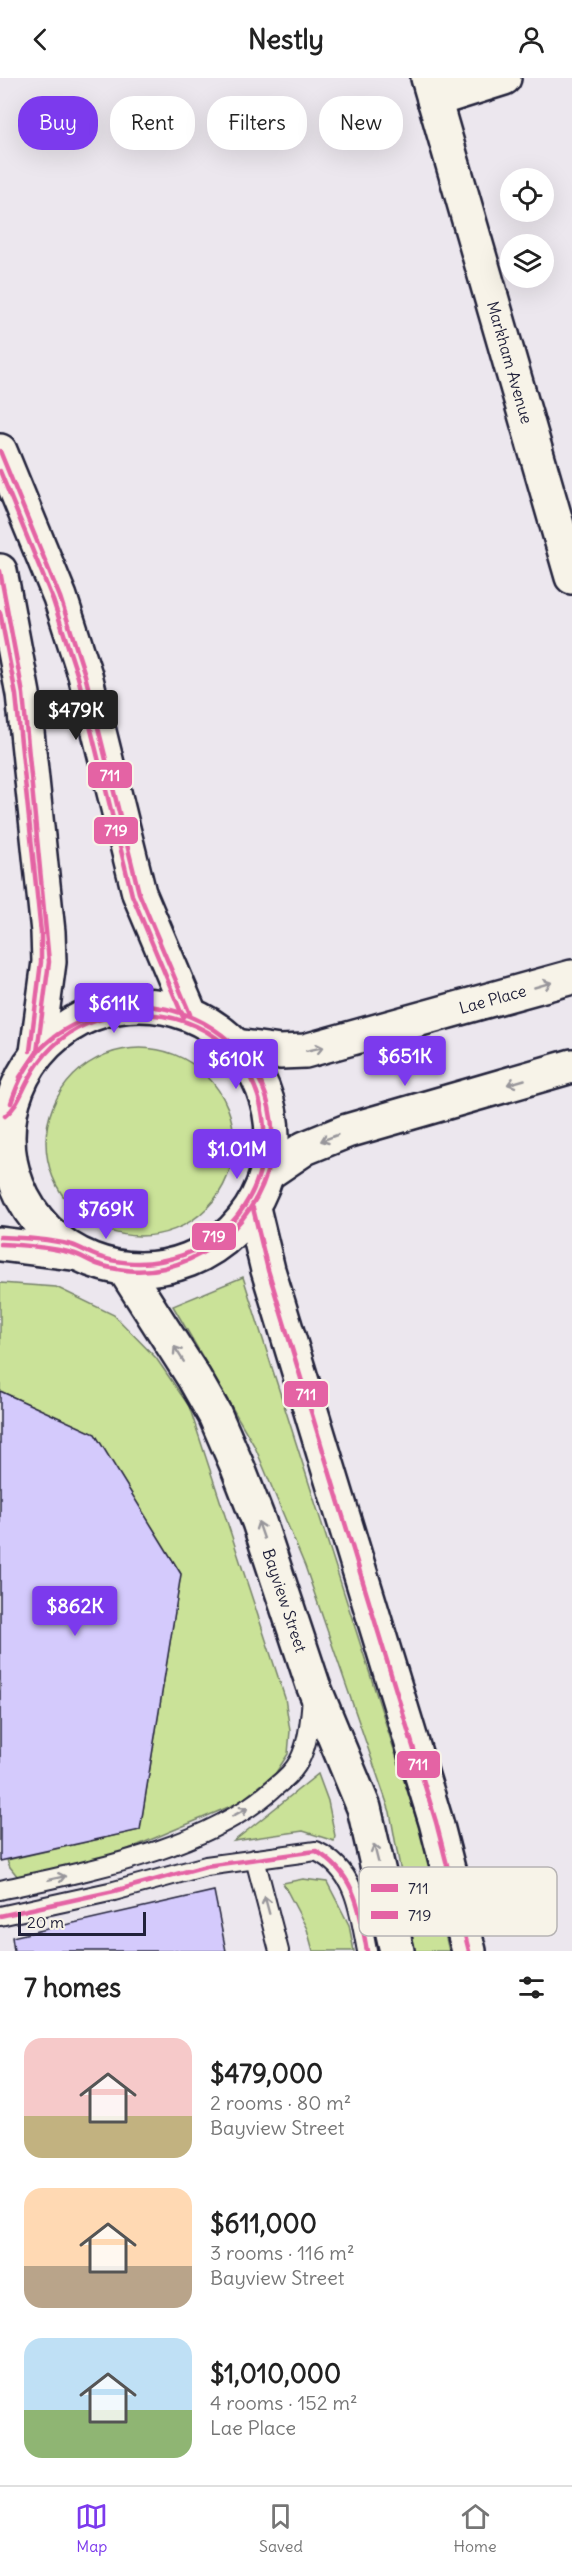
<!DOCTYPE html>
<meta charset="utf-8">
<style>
:root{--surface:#fff;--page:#f2f2f2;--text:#222;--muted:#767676;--line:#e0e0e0;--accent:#7c3aed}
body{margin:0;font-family:Delius,sans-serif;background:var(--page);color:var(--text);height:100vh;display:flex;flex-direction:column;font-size:22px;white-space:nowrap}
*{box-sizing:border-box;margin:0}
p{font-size:20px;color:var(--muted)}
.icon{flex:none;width:33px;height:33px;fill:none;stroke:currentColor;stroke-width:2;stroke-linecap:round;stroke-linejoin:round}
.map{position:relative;height:1873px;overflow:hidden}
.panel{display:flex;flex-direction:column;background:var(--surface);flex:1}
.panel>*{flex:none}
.top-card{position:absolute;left:18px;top:18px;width:537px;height:54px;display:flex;gap:12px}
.fabs{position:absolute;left:500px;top:90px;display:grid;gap:12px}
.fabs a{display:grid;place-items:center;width:54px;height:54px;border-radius:50%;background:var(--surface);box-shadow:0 6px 24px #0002;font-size:30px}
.scale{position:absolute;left:18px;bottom:15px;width:128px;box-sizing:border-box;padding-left:6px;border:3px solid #22223b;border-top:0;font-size:16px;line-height:21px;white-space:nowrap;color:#22223b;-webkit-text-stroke:4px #f7f3e8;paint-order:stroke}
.price{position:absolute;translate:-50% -51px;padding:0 14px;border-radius:6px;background:var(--accent);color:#fff;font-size:20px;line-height:39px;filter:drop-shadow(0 2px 3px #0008)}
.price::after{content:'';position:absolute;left:50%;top:36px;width:18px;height:14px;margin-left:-9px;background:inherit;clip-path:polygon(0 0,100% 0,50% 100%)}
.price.active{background:#222;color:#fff}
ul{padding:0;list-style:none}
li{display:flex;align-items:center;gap:18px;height:150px;padding:0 24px}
li span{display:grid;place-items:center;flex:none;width:168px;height:120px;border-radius:18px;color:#555}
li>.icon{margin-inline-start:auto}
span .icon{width:72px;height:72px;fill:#fffc;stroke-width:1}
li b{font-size:26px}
h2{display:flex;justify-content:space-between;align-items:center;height:72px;padding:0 24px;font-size:26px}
.tag{padding:0 21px;border-radius:24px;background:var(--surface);box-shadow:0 6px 24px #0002;font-size:21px;line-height:54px}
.tag.active{background:var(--accent);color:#fff}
header{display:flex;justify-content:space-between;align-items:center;height:78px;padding:0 24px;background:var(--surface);font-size:27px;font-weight:700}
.tab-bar{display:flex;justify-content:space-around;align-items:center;height:84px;border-top:2px solid var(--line);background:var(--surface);font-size:16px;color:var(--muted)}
.tab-bar a{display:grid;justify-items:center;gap:3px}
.tab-bar .active{color:var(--accent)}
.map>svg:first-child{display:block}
.green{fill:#cae298;stroke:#76826a;stroke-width:1.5}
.building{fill:#d4cafc;stroke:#22223b;stroke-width:1.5}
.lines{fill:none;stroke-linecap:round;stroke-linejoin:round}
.service-casing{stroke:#22223b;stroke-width:22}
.minor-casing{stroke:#22223b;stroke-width:38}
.secondary-casing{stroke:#22223b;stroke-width:38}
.service{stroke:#f7f3e8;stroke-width:18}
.minor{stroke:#f7f3e8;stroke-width:33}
.secondary{stroke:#f7f3e8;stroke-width:33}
.bus-1-casing{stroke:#f7f3e8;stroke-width:9}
.bus-2-casing{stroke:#f7f3e8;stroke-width:9}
.bus-1{stroke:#e463a4;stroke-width:4.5}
.bus-2{stroke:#e463a4;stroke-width:4.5}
.oneway{stroke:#97959a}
.labels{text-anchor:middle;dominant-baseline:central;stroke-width:6;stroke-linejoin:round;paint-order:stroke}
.street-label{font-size:16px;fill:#22223b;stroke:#f7f3e8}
.key{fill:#f7f3e8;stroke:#b7b4b4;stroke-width:1.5}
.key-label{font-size:16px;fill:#22223b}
.line-badge{stroke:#f7f3e8;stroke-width:2}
.badge-label{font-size:16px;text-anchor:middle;font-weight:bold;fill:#fff}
</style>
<header><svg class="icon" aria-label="back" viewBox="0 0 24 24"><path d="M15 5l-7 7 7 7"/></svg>Nestly<svg class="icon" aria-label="person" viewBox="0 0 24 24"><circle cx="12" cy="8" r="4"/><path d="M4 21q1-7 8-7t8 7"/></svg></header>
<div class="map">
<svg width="572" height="1873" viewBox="0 0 572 1873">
<rect width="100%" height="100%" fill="#ece7ee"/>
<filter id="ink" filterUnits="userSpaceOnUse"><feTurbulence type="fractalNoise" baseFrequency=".0167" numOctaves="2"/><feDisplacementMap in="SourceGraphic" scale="12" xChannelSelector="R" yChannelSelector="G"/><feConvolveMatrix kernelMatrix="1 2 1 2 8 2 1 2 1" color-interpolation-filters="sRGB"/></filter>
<g filter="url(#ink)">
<!-- green -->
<g class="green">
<circle cx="140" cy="1064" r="94"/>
<path d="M243 1199 422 1759 449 1873H415L390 1734 305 1488 255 1369 173 1228Z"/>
<path d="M0 1205 56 1209 114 1237 156 1280 189 1328 285 1620 290 1653 288 1676 275 1696 238 1725 112 1778 43 1803 18 1799 10 1789 7 1782 140 1752 181 1496 95 1356 0 1313Z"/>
<path d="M318 1696 328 1723 335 1758 334 1763 303 1753 234 1763Z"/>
<path d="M303 1801 327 1804 349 1847 354 1873H313L307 1851 283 1805Z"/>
</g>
<!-- building -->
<g class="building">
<path d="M0 1313 95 1356 181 1496 140 1752 0 1783Z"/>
<path d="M214 1813 226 1873H14L12 1859Z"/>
</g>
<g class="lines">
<defs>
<g id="service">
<path d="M255 1781 279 1873"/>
<path d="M0 1812C87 1793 208 1771 275 1709 284 1702 294 1693 299 1683 309 1664 310 1641 312 1620"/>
<path d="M0 1838 114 1813 206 1788 316 1773C357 1793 359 1833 367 1873"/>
</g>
<g id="minor">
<path id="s1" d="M428 0 572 499"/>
<path d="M434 22 504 0"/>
<path id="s2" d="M236 968 280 974 305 973 572 899"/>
<path d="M268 1095 305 1070 347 1053 572 988"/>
</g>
<g id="secondary">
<path d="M0 373 60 519 85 597 139 815 190 936"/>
<path d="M0 493 23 616 48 854 49 884 37 974"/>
<circle cx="140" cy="1059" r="132"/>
<path d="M253 1130 268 1192 436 1744 469 1873"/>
<path d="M0 1166 72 1175"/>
<path id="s3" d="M125 1192 194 1300 215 1337 238 1390 259 1444 313 1607 364 1730 397 1873"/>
</g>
</defs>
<!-- service casing -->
<use href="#service" class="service-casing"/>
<!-- minor casing -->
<use href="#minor" class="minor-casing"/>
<!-- secondary casing -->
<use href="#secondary" class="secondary-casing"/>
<!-- service -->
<use href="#service" class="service"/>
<!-- minor -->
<use href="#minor" class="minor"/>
<!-- secondary -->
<use href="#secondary" class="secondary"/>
<defs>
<g id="bus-1">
<path d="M0 373 60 519 85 597 139 815 190 936"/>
<path d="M0 493 23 616 49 884 37 974 20 999"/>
<path d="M253 1130 268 1192 436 1744 469 1873"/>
<path d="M0 1166C24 1167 49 1169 72 1175 81 1177 88 1183 97 1186 117 1193 143 1195 164 1190 236 1173 286 1102 269 1029 255 963 182 917 116 930 109 932 102 935 95 938 49 954 26 979 11 1025"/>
<path d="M0 1838 114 1813 206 1788 316 1773C356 1797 359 1830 367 1873"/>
</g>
<g id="bus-2">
<path d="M0 393 53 522 78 599 132 817 183 939"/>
<path d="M0 534 16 617 41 855V884L30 973"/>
<path d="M0 1159C25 1160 49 1161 72 1167 81 1170 89 1175 97 1178 116 1185 140 1187 160 1183 297 1158 300 962 163 938 138 934 111 936 87 946 62 956 41 977 29 1001 21 1015 18 1028 5 1038"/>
</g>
</defs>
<!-- bus-1 casing -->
<use href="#bus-1" class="bus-1-casing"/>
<!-- bus-2 casing -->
<use href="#bus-2" class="bus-2-casing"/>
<!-- bus-1 -->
<use href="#bus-1" class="bus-1"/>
<!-- bus-2 -->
<use href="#bus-2" class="bus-2"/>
</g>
<!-- one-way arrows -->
<defs><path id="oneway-shaft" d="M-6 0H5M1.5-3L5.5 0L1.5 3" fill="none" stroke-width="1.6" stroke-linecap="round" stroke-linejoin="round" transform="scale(1.5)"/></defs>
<g class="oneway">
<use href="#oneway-shaft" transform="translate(543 907) rotate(-16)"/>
<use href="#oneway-shaft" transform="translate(315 971) rotate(-12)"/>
<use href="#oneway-shaft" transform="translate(516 1004) rotate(164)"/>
<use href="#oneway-shaft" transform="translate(329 1060) rotate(159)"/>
<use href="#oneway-shaft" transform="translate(179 1276) rotate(-122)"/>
<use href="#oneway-shaft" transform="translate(261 1452) rotate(-109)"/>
<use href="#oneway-shaft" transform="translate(240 1734) rotate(-29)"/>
<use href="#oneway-shaft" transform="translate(376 1775) rotate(-104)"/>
<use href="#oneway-shaft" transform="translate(57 1800) rotate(-12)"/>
<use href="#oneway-shaft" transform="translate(267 1827) rotate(-105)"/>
</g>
</g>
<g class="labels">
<!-- street labels -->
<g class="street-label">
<text stroke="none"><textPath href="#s1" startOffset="296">Markham Avenue</textPath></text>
<text stroke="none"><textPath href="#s2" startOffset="264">Lae Place</textPath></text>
<text stroke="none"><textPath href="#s3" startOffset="369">Bayview Street</textPath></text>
</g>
</g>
<!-- legend -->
<rect x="359" y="1789" width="198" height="69" rx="9" class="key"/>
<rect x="371" y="1806" width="27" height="8" fill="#e463a4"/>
<rect x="371" y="1833" width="27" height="8" fill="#e463a4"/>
<g class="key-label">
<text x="408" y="1816">711</text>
<text x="408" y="1843">719</text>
</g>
<g class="line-badge">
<rect x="87" y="683" width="46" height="28" rx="6" fill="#e463a4"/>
<rect x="93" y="738" width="46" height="29" rx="6" fill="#e463a4"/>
<rect x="191" y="1144" width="46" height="29" rx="6" fill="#e463a4"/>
<rect x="283" y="1302" width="46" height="28" rx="6" fill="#e463a4"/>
<rect x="396" y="1672" width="45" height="29" rx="6" fill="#e463a4"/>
</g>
<g class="badge-label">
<text x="110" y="703">711</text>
<text x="116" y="758">719</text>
<text x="214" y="1164">719</text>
<text x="306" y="1322">711</text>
<text x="418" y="1692">711</text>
</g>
</svg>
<div class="fabs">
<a><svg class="icon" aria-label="locate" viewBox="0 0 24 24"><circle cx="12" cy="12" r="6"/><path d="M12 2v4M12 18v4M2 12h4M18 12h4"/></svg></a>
<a><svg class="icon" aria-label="layers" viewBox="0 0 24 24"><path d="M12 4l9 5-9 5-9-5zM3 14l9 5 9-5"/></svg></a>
</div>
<div class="scale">20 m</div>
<b class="price active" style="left:76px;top:663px">$479K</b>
<b class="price" style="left:114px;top:956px">$611K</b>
<b class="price" style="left:405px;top:1009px">$651K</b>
<b class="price" style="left:236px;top:1012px">$610K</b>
<b class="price" style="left:237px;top:1102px">$1.01M</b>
<b class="price" style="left:106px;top:1162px">$769K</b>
<b class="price" style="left:75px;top:1559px">$862K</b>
<div class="top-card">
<a class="tag active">Buy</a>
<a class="tag">Rent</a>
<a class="tag">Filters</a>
<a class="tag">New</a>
</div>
</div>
<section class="panel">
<h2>7 homes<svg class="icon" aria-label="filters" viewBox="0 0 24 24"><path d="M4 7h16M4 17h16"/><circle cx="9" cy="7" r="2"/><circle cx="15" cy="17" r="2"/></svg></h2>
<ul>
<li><span style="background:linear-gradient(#f6c9c9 65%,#c2b280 0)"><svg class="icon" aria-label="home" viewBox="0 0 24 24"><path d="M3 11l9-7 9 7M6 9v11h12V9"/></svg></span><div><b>$479,000</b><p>2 rooms · 80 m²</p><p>Bayview Street</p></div></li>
<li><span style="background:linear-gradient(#ffd9b3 65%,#b9a48a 0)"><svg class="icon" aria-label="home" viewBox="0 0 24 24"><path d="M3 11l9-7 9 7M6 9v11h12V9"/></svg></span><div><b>$611,000</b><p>3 rooms · 116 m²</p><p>Bayview Street</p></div></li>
<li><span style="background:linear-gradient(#bfe0f5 60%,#8fb573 0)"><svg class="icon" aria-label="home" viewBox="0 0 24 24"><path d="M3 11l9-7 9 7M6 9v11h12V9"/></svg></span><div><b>$1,010,000</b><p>4 rooms · 152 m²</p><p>Lae Place</p></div></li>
</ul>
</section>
<nav class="tab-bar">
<a class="active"><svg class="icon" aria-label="map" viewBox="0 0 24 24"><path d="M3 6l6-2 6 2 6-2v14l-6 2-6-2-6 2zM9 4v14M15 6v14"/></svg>Map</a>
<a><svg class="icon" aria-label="saved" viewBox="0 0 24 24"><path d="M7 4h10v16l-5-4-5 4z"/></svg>Saved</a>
<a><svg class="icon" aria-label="home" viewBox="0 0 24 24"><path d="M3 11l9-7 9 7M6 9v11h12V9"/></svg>Home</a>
</nav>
